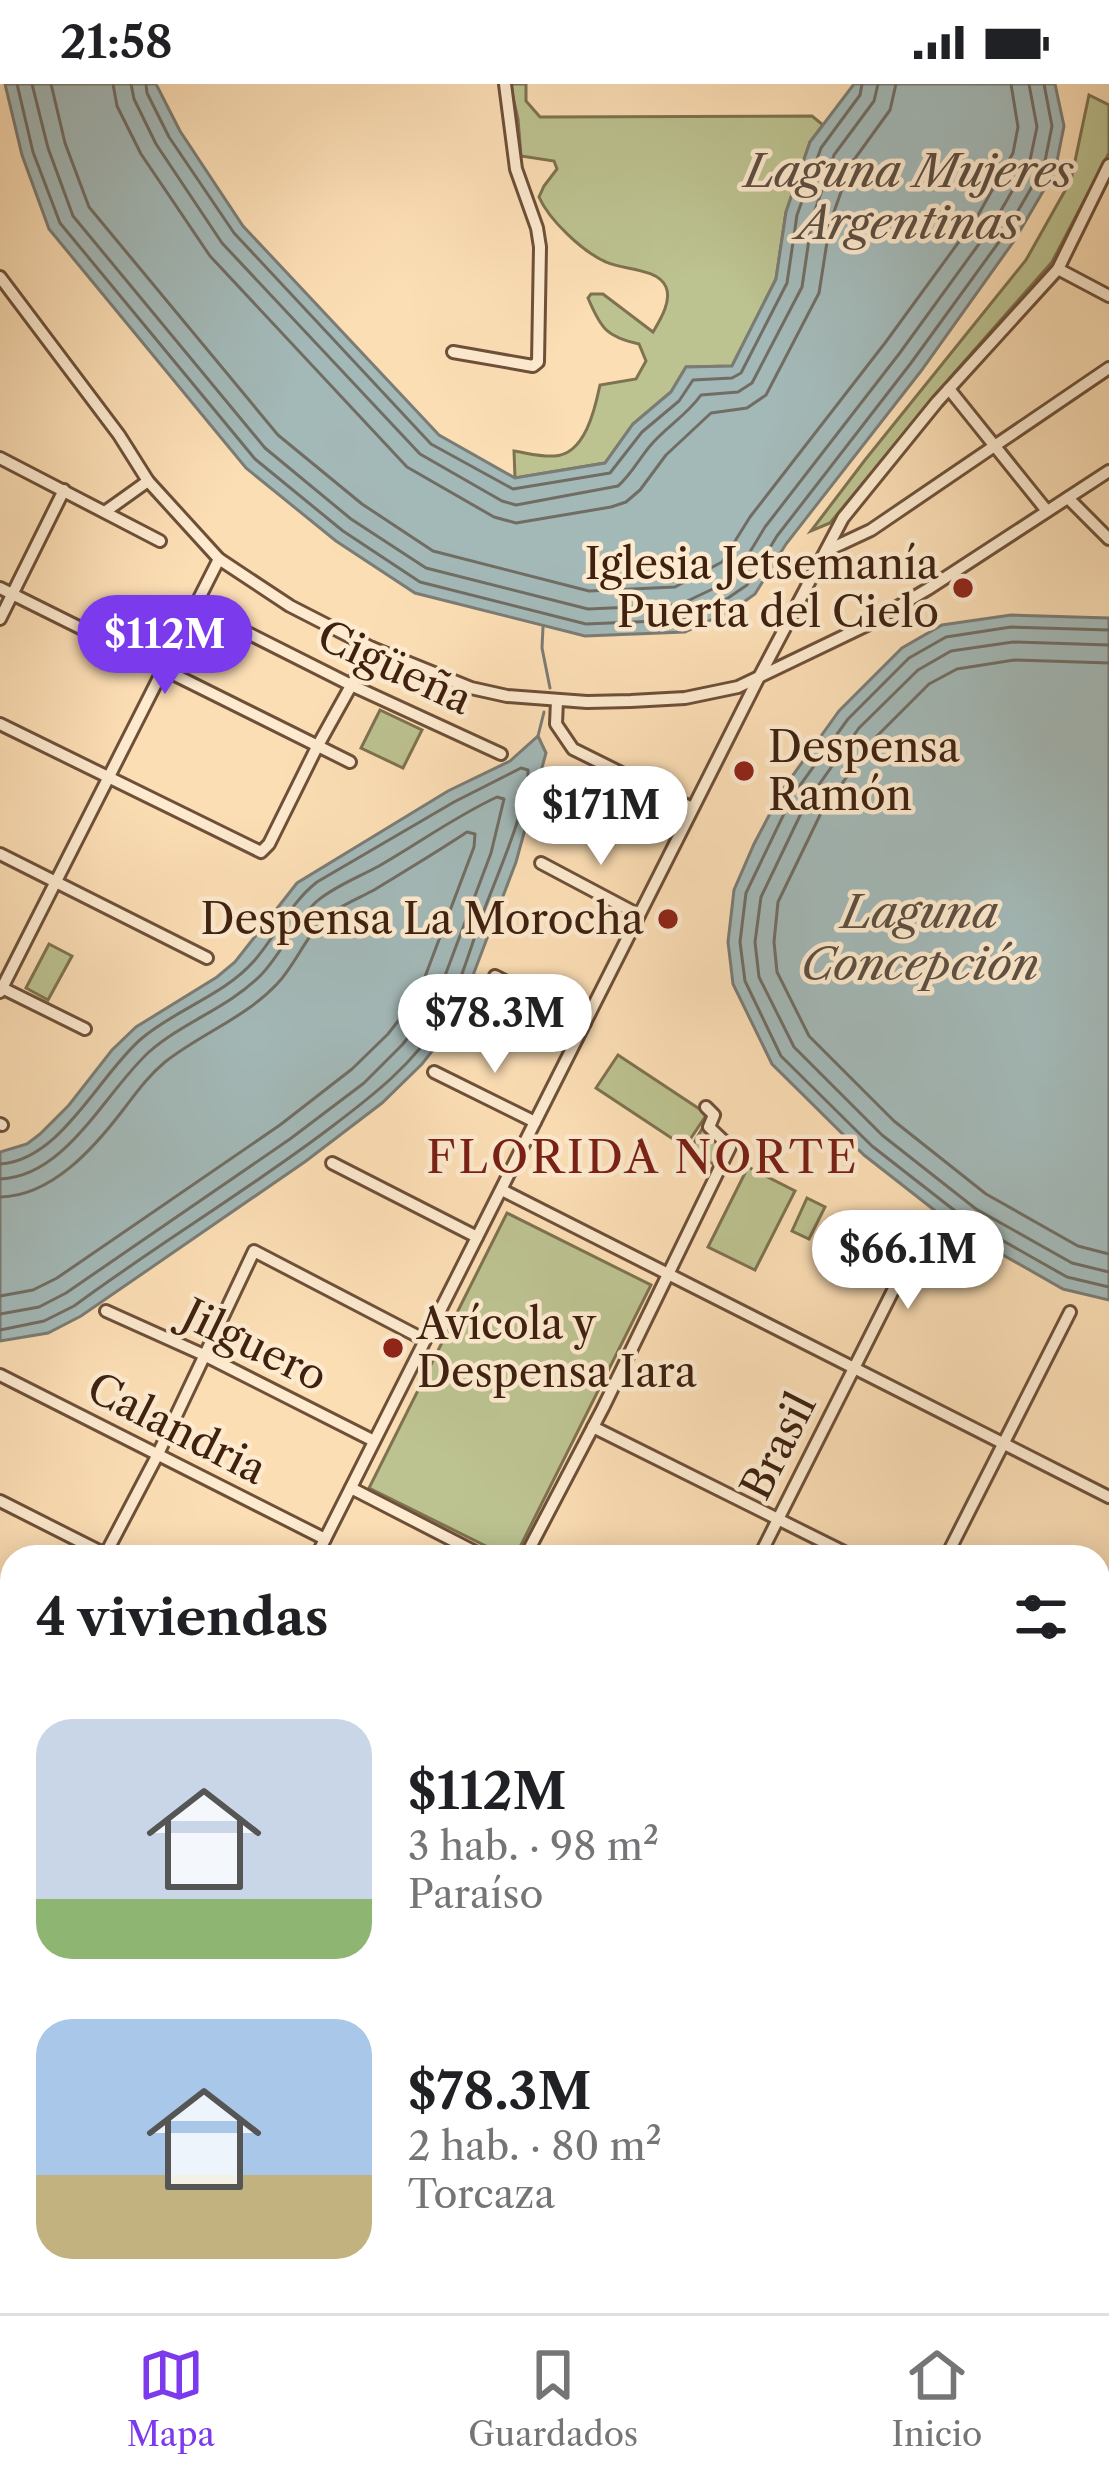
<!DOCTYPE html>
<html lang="es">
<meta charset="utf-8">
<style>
:root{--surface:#fff;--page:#f6f6f6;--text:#202124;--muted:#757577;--line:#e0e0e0;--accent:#7c3aed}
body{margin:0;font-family:"Libre Caslon Text",serif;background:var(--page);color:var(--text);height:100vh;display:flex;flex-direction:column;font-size:45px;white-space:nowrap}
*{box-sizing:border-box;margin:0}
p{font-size:39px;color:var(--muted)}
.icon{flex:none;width:66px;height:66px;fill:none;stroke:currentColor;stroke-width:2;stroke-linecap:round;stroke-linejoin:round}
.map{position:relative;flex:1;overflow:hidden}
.side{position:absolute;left:0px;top:1461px;width:1110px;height:768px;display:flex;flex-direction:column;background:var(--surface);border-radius:36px 36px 0 0;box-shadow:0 6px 30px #0003}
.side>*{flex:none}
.price{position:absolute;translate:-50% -102px;padding:0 27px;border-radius:42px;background:#fff;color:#222;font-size:39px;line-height:78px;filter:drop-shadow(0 3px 6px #0008)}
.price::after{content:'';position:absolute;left:50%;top:72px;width:36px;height:27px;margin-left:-18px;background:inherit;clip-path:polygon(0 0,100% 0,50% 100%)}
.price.current{background:var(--accent);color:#fff}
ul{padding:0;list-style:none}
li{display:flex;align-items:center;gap:36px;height:300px;padding:0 36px}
li span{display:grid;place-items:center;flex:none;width:336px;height:240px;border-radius:36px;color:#555}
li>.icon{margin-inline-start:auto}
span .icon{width:144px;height:144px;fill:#fffc;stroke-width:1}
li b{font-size:51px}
h2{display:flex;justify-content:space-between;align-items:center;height:144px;padding:0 36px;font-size:51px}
.status{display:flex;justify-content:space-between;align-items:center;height:84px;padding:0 60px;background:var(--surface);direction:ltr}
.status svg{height:33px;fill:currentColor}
.dock{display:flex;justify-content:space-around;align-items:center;height:168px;border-top:3px solid var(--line);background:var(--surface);font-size:33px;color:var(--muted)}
.dock a{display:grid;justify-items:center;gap:6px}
.dock .current{color:var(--accent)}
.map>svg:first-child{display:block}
.green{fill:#bcc290;stroke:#7e7250;stroke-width:3}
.water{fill:#a3b9b8;stroke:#7b7c75;stroke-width:3}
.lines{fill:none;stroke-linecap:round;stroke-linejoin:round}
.shore{stroke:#716d64;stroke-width:3}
.stream{stroke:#7b7c75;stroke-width:3}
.minor-casing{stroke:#6e5039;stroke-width:16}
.major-casing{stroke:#3f2110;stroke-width:20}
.minor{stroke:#fdeacf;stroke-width:10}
.major{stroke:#fcdeb5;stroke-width:14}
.poi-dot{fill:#8f2418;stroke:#fdeacf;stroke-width:4.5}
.labels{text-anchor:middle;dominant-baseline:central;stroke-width:9;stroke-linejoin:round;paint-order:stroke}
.poi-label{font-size:42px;fill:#3f2110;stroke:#fdeacf;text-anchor:end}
.street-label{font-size:42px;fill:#3f2110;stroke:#fdeacf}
.water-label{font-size:45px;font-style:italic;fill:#5d4f42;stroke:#fdeacf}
.neighbourhood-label{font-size:45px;letter-spacing:3px;fill:#7a1f14;stroke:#fdeacf}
</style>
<div class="status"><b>21:58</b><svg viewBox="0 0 49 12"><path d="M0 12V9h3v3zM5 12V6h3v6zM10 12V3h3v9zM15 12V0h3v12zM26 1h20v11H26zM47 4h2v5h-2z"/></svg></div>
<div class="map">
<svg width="1109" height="2229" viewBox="0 0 1109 2229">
<rect width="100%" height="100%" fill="#fcdeb5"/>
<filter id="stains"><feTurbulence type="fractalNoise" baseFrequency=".00167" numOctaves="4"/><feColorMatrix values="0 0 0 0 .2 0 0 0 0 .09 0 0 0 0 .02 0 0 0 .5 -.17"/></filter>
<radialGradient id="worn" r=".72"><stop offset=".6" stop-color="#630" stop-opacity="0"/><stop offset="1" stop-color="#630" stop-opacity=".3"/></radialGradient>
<!-- green -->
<g class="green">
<path d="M510 0H526V17L540 33 812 32 823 41 810 58 786 128 776 195 732 282 686 283 671 308 633 340 605 379 515 394 514 367C527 369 541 373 554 372 585 371 595 325 600 301L636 295 646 277 639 260C607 253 601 245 588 214L591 210H603L653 248C660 236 672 217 666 203 658 184 623 186 606 178 583 168 549 136 539 113L544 102 557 85 554 77 521 72 518 35Z"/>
<path d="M1089 11 1109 21V69L1052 178 955 288 830 439 811 447 865 376 1026 176 1071 96Z"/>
<path d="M380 626 422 646 403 684 361 664Z"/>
<path d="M49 860 72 872 48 916 26 904Z"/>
<path d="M618 971 707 1030 685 1063 596 1004Z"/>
<path d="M703 1043 722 1064 713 1080 690 1066Z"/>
<path d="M748 1083 795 1107 755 1186 708 1163Z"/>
<path d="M807 1114 825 1123 809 1155 792 1147Z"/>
<path d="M507 1129 651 1201 515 1473H508L369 1404Z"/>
<path d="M0 1818 12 1824V1998L0 1993Z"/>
</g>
<!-- water -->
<g class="water">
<path d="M5 0H156L180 47 243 142 439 351 515 394 605 379 633 340 671 308 686 283 732 282 776 195 786 128 810 58 854 0H1055L1064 42 1055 87 1014 157 921 287 786 460 755 510 734 525 685 548 585 552 415 509 336 457 246 384 49 145 22 71Z"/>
<path d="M1011 531 1109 534V1216L1063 1205 961 1147 864 1071 772 980 733 900 728 858 734 806 754 760 783 705 839 627 902 564 942 541Z"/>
<path d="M538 652 546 669 516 778 464 915 451 943 422 980 382 1019 306 1077 81 1232 48 1249 0 1257V1068L27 1060 40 1050 69 1021 112 966 136 943 217 893 235 878 297 799 448 707 510 677Z"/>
</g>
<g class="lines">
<!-- shore -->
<g class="shore">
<path d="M17 0 33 68 60 139 255 375 343 447 420 498 586 540 682 536 728 514 747 501 777 452 911 279 1004 151 1044 82 1052 42 1044 0"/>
<path d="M32 0 48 64 73 132 265 364 351 435 426 484 588 525 679 521 721 501 736 491 765 443 899 270 992 142 1030 76 1037 43 1029 0"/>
<path d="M51 0 65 59 89 123 278 351 362 420 433 467 589 507 675 503 722 478 750 433 885 259 977 133 1013 69 1018 43 1011 0"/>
<path d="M113 0 117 22 141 70 210 172 407 383 494 433 516 439 611 423 626 418 640 406 666 371 711 329 747 324 766 311 819 209 830 139 851 80 890 26 896 0"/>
<path d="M131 0 134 15 156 60 222 159 420 370 502 417 516 421 618 402C631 391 639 375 650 362 666 343 687 331 701 311L738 308 752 299 802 203 812 135 834 71 874 17 878 0"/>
<path d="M146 0 147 9 169 53 234 149 431 360 513 405 610 389 642 348 679 317 693 296 732 294 741 289 787 199 797 131 821 64 860 11 862 0"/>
<path d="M1109 546 1011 543 946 553 909 574 848 635 793 711 746 809 740 858 745 897 781 972 872 1062 968 1137 1067 1193 1109 1203"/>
<path d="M1109 561 1013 558 951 567 918 586 859 644 806 719 761 813 755 858 759 893 794 963 882 1051 976 1125 1072 1179 1109 1188"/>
<path d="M1109 579 1014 576 957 585 929 600 873 656 821 729 778 818 774 858 777 888 809 952 894 1037 986 1110 1078 1162 1109 1170"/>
<path d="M0 1080C61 1076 99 991 141 955 176 925 223 912 254 877 277 851 289 820 317 798L454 718 521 684 528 686C529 717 500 785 488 816 472 855 463 899 441 935 414 980 371 1013 330 1044 247 1107 158 1160 74 1222L44 1237 0 1246"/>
<path d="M0 1095C66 1093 105 1008 149 968 183 938 228 924 261 891 282 869 294 839 316 818 333 803 359 793 379 782 419 759 456 732 497 713L504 715 491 769 440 905 428 929 402 961 364 999 290 1055 66 1209 39 1223 0 1230"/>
<path d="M0 1113C52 1112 94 1064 123 1026 136 1009 148 992 165 978 202 949 245 934 277 900 298 878 308 845 333 828 346 819 361 813 374 806 405 787 437 768 467 748L475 750 474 763 423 898 412 919 388 950 352 985 280 1041 57 1194 33 1206 0 1212"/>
</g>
<!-- stream -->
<g class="stream">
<path d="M543 543 542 564 550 604"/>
<path d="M538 652 544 628"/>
</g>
<defs>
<g id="minor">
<path d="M1058 185 1109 212"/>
<path d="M0 193 119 351 148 397 219 475 290 522 372 564 471 604 507 612 587 618 631 617 685 614 738 603 867 541 928 505 1109 387"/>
<path d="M453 268 533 282 538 278 540 163 537 144 516 85 505 0"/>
<path d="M949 305 1047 427"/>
<path d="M0 374 160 457"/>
<path d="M1068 414 1109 455"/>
<path d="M106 427 148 397"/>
<path d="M826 467 871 446 1109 284"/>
<path d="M0 504 350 678"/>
<path d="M196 523 351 601 501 670"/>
<path d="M0 535 64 406"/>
<path d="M557 616 556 640 573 665 692 724"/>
<path d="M0 640 261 768 269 760 317 663 372 564"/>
<path d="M0 770 207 874"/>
<path d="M541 779 639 831"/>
<path d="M495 892 585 939"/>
<path d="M0 903 85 945"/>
<path d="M0 908 219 475"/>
<path d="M434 988 535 1038"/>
<path d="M0 1040 2 1041"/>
<path d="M332 1079 477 1153"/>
<path d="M502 1106 1109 1413"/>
<path d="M106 1227 204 1271 374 1357"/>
<path d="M0 1291 325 1455"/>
<path d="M593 1343 854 1473"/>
<path d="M351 1404 485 1473"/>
<path d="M0 1417 109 1472"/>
<path d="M104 1473 157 1372 254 1167 425 1256"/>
<path d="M316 1473 758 595 843 434 937 318 1058 185 1109 81"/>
<path d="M525 1473 603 1324 730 1063 709 1043 714 1031 706 1023"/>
<path d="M759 1473 921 1151"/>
<path d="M946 1473 1070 1228"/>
<path d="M0 1543 12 1548"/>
<path d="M1098 1583 1109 1588"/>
<path d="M0 1684 12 1659"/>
<path d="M1098 1785 1109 1790"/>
<path d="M1098 1917 1109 1895"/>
<path d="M1098 1971 1109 1977"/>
<path d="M0 1997 12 2003"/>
<path d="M1098 2160 1109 2166"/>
<path d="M0 2187 12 2193"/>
<path d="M60 2217 83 2229"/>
<path d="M435 2217 459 2229"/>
<path d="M187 2229 193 2217"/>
<path d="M374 2229 380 2217"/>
<path d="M565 2229 571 2217"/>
<path d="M755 2229 761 2217"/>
<path d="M942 2229 948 2217"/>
</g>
<g id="major">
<path d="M1098 1536 1109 1533"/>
<path d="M1098 1551 1109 1547"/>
<path d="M0 1791 12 1797"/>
<path d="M0 1812 12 1818"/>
<path d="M0 2074 12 2050"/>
<path d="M0 2115 12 2091"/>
<path d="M814 2217 838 2229"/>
<path d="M839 2217 862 2229"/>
</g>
</defs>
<!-- minor casing -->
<use href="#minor" class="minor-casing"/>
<!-- major casing -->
<use href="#major" class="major-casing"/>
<!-- minor -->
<use href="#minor" class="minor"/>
<!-- major -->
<use href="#major" class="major"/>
</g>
<!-- markers -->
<g class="poi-dot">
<circle cx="963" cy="504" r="12"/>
<circle cx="744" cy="687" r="12"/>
<circle cx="668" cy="835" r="12"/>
<circle cx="393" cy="1264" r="12"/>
</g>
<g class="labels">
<!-- poi labels -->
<g class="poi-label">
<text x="939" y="480">Iglesia Jetsemanía<tspan x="939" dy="48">Puerta del Cielo</tspan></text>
<text x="768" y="663" text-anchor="start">Despensa<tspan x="768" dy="48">Ramón</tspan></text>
<text x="644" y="835">Despensa La Morocha</text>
<text x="417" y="1240" text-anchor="start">Avícola y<tspan x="417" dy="48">Despensa Iara</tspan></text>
</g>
<!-- street labels -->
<g class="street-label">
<text transform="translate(395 583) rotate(25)">Cigüeña</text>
<text transform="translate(255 1261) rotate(26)">Jilguero</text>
<text transform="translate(177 1344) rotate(27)">Calandria</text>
<text transform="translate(778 1362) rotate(-63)">Brasil</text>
</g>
<!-- water labels -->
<g class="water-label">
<text x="909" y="87">Laguna Mujeres<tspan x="909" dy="52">Argentinas</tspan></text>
<text x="920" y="828">Laguna<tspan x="920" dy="52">Concepción</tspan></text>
</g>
<!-- neighbourhood labels -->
<g class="neighbourhood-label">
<text x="643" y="1073">FLORIDA NORTE</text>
</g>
</g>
<rect width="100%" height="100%" filter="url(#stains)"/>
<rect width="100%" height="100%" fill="url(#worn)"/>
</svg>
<b class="price current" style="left:165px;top:613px">$112M</b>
<b class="price" style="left:601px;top:784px">$171M</b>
<b class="price" style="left:495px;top:992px">$78.3M</b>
<b class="price" style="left:908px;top:1228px">$66.1M</b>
<section class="side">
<h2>4 viviendas<svg class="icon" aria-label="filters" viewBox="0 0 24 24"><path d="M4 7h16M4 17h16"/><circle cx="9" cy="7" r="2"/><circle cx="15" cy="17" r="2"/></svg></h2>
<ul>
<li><span style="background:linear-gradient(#c9d6e8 75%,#8fb573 0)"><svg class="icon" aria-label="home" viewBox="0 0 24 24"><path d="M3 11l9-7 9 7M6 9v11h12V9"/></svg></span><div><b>$112M</b><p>3 hab. · 98 m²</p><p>Paraíso</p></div></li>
<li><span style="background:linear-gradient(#a9c7e8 65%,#c2b280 0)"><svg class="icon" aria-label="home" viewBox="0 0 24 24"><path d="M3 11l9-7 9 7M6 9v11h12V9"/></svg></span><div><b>$78.3M</b><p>2 hab. · 80 m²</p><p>Torcaza</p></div></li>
</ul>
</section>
</div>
<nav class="dock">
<a class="current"><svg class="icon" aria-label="map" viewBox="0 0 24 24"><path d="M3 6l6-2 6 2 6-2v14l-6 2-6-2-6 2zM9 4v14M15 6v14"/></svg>Mapa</a>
<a><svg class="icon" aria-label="saved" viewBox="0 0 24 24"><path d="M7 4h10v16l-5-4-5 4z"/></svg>Guardados</a>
<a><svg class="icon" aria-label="home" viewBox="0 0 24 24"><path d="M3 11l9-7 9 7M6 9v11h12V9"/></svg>Inicio</a>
</nav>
